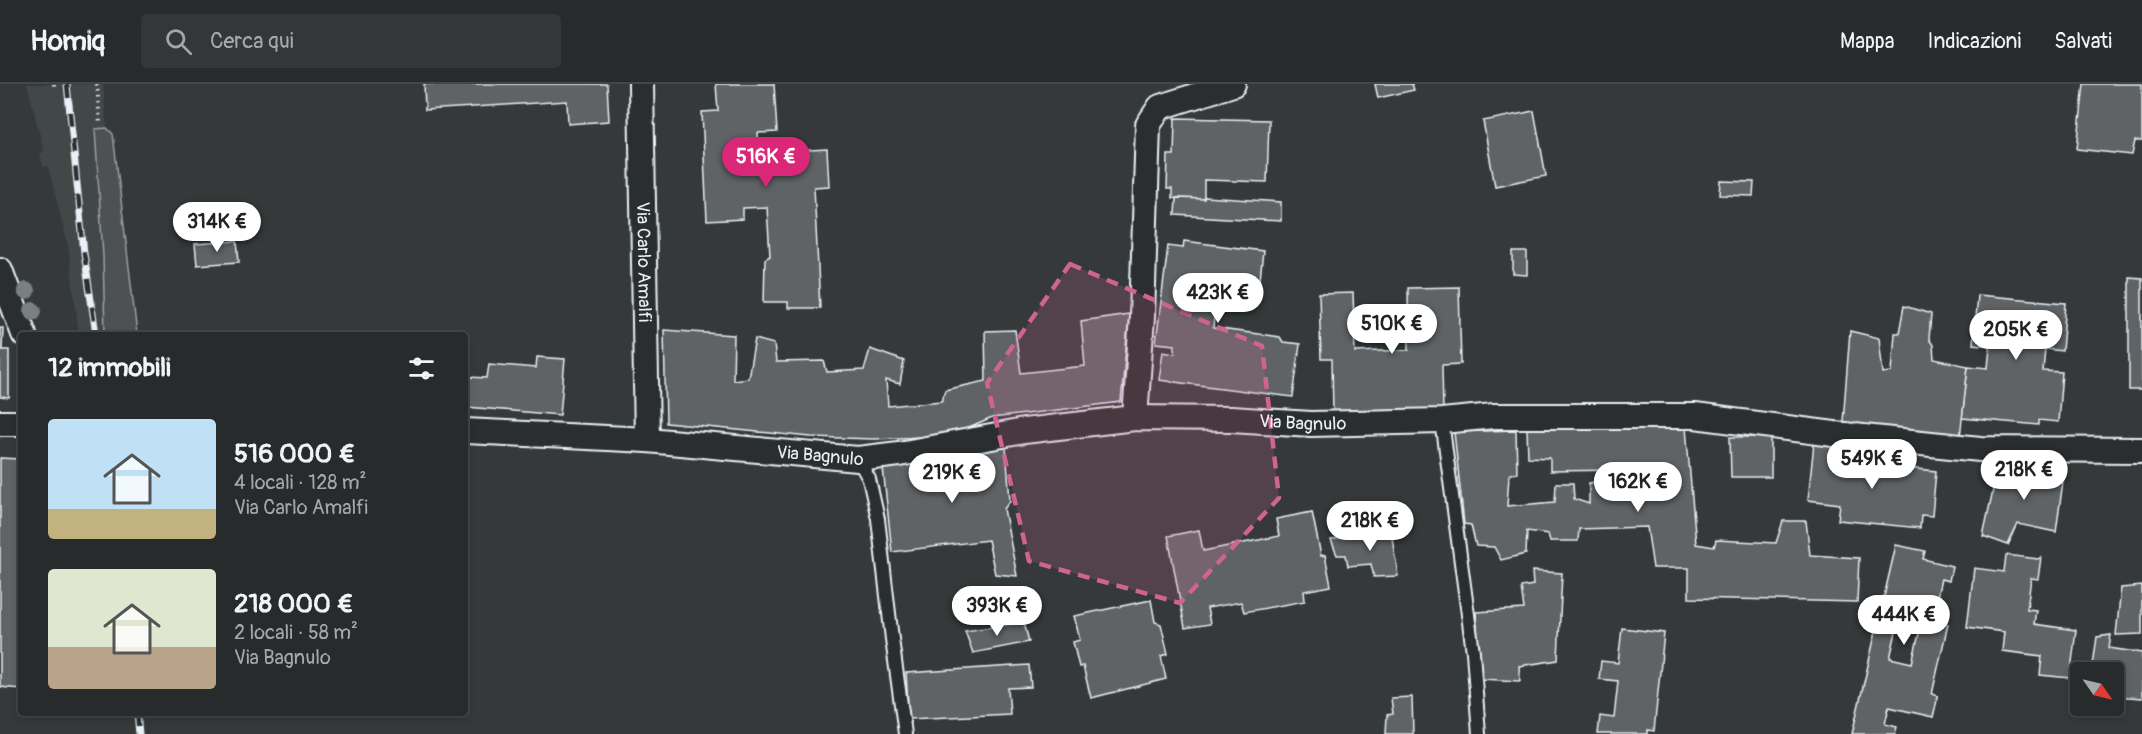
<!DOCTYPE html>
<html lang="it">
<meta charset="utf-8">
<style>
:root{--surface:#282b2c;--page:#343738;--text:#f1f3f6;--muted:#a5a7a9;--line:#444748;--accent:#db2777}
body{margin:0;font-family:Pangolin,sans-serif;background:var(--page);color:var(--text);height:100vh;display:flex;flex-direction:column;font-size:22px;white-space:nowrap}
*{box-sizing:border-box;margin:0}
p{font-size:20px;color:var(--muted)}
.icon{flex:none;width:33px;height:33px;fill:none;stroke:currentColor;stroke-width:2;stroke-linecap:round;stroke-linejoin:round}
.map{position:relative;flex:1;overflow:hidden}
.details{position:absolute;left:18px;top:248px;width:450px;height:384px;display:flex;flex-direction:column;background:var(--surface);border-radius:6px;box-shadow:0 3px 9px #0003,0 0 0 2px var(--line)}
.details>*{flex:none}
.needle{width:39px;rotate:124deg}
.tools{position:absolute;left:2070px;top:578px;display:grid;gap:12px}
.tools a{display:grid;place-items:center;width:54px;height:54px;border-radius:6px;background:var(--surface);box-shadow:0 3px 9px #0003,0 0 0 2px var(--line);font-size:30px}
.price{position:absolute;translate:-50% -51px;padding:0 14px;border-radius:21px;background:#fff;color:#222;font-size:20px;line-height:39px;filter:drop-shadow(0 2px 3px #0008)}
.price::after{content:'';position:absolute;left:50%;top:36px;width:18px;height:14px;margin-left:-9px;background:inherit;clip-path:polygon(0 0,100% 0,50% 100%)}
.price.current{background:var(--accent);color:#fff}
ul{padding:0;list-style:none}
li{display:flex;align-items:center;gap:18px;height:150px;padding:0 30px}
li span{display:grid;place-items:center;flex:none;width:168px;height:120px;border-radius:6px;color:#555}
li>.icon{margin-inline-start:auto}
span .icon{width:72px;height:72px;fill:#fffc;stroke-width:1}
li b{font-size:26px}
h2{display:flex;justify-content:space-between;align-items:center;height:72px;padding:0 30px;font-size:26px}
header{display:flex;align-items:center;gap:36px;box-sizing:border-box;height:84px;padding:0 30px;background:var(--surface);border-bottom:2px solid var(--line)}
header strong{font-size:28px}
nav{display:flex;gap:33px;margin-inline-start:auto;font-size:21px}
.search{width:420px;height:54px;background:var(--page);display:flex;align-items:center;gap:15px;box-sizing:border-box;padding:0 21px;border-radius:6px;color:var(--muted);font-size:22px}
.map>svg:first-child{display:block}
.built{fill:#424647}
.green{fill:#4d5152;stroke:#9aa1a5;stroke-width:1.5}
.building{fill:#5f6365;stroke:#e8f1f8;stroke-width:1.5}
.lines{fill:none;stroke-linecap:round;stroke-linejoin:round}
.service-casing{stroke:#e8f1f8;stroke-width:16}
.minor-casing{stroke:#e8f1f8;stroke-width:28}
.path{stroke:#e8f1f8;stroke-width:4;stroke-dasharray:1.5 4.5;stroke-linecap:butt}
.service{stroke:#2a2d2e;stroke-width:12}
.minor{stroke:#2a2d2e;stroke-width:24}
.rail-casing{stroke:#e8f1f8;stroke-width:7}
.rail{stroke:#2a2d2e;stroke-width:4.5;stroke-dasharray:14;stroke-linecap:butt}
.tree{fill:#7a7f83}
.marked{fill:#cf6492;fill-opacity:0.2;stroke:#cf6492;stroke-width:4.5;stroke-dasharray:12 8;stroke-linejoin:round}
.labels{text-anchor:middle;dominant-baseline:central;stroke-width:5;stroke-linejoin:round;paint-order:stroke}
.street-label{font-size:18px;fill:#e8f1f8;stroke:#2a2d2e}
</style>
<header>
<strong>Homiq</strong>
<div class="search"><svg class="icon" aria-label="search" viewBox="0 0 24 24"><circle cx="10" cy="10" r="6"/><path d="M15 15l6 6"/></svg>Cerca qui</div>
<nav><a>Mappa</a><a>Indicazioni</a><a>Salvati</a></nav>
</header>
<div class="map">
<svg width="2142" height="650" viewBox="0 0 2142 650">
<rect width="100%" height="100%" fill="#35393a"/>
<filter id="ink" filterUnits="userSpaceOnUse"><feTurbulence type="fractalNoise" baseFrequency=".0167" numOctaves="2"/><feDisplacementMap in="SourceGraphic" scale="12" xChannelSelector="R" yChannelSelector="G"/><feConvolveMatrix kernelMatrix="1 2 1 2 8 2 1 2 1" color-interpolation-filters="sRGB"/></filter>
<g filter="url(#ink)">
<!-- built -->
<path class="built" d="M27 0H103L107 44 113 50 137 250H79L68 162 48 82 43 83 40 69 44 68Z"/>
<!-- green -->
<path class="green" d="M107 44 113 50 137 250H105L103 172 95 45Z"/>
<!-- building -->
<g class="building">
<path d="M424 0H607L609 37 568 40 567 17 425 26Z"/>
<path d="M716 0H774L777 48 758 49 759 69 827 65 829 102 814 103 820 224H788V218H764L765 175 770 172 767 123 743 124V135L707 137 702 28 718 27Z"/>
<path d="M1375 0H1412L1414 6 1378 14Z"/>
<path d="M2084 0H2142V57H2135L2132 71 2077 65Z"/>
<path d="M1534 27 1546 92 1495 102 1483 37Z"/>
<path d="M1175 34 1269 36 1267 98 1204 96V115L1172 114V105H1167L1168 71H1174Z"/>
<path d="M1721 97 1754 98 1753 112 1720 111Z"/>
<path d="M1204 113 1281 118V137L1175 131 1176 114 1204 115Z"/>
<path d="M237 157 239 178 197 181 195 160Z"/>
<path d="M1184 157 1263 167 1260 196H1257L1256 212 1221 208 1218 233 1214 234 1213 244 1280 253 1283 258 1300 260 1293 313 1159 296 1163 267 1175 269V261L1156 259 1168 162 1183 164Z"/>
<path d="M1513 168H1527V191L1513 190Z"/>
<path d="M2129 193 2142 194V306H2129Z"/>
<path d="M1459 203 1461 280 1442 281 1443 327 1333 330 1332 275H1321L1319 210 1353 209 1355 268 1409 266 1408 204Z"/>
<path d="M1977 211 2066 219 2062 267 2045 265 2043 287 2062 288 2058 338 2039 336V341L1962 334 1968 282 1988 284 1990 262 1973 260Z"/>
<path d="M1904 222 1931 230 1929 255 1933 261 1934 275 1968 282 1960 353 1843 338 1850 247 1879 254 1883 289 1892 288 1895 249H1899Z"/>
<path d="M1129 230 1121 318 992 334 969 344 923 353 873 355 811 353 666 339 664 246 734 251 733 296 748 294 755 255 774 260 776 278 824 277 827 288 864 286 870 265 904 277 900 300 886 296 888 322 942 317 945 306 986 297 985 247 1015 246 1021 289 1085 282 1081 237Z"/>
<path d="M0 244H3L2 266H9V314L0 313Z"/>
<path d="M537 273 565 275 560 331 466 323 469 293 487 294 489 280 536 284Z"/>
<path d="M1527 344H1686L1696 460 1714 463 1716 456 1776 459 1783 437H1806L1810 471 1859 474 1857 518 1689 514V484H1653L1647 443 1579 445 1578 457H1550L1548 450 1527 447 1526 470 1501 476 1494 463 1476 462 1471 441 1464 440 1454 348 1516 346 1517 388 1509 391 1507 422 1555 418 1556 399H1573L1574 415 1589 420V399L1612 396 1615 413 1652 414 1649 391 1625 393 1621 386 1550 387V374L1528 373Z"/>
<path d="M1730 353H1771V393H1731Z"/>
<path d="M1814 359 1833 362 1831 376 1936 387 1932 432 1921 431 1920 444 1838 436 1840 420 1808 416Z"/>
<path d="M976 360 1006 363 1010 417 1004 425 1017 492 995 490 988 456 892 468 883 384 947 373 951 380 973 374Z"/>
<path d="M0 374 21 375V605L0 603Z"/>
<path d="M1998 383H2065L2056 448 2018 440 2008 461 1983 452Z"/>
<path d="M1312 428 1321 472 1325 471 1331 502 1304 507 1305 517 1244 528 1241 518 1207 524 1210 540 1185 544 1168 452 1199 446 1203 467 1279 452 1276 435Z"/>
<path d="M1391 446 1398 492 1374 493 1371 480 1348 482 1346 471H1337L1331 456Z"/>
<path d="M1896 461 1925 467 1923 475 1952 482 1949 497 1941 495 1934 526 1903 518 1890 574 1912 579 1923 533 1948 540 1932 610 1938 612 1933 633 1889 623 1885 640 1897 643 1895 650H1852Z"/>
<path d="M2006 471 2038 475 2041 473 2038 495 2031 494 2027 525 2036 526 2034 540 2076 546 2070 594 2040 591 2042 572 2002 567 2004 548 1967 543 1974 484 2004 488Z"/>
<path d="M1532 487 1562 489 1558 576 1519 582 1520 597 1481 595 1476 528 1524 525 1521 503 1533 501Z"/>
<path d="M2142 502V550L2116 551 2121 504Z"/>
<path d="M1151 516 1155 538 1161 540 1168 570 1161 572 1166 595 1091 614 1083 582 1079 583 1073 558 1080 556 1074 532Z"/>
<path d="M1024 538 1029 558 973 569 965 547Z"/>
<path d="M1622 544 1664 549 1654 647 1648 646V650H1598L1600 632 1614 634 1618 597 1599 595 1601 577 1618 579Z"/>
<path d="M2111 551 2109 564 2142 569V614L2115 612 2114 621V588H2092L2097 553Z"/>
<path d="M1029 581 1031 603 1008 604 1010 630 909 635 906 589Z"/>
<path d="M1412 613 1413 650H1386L1387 631 1393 630 1391 614Z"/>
<path d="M2087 621H2113V626L2087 623Z"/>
</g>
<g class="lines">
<defs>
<g id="service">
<path d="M1442 337 1473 568 1479 650"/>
<path d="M858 375 869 395 878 435 892 555 905 650"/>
</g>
<g id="minor">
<path id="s1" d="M641 0 647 356"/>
<path d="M0 186 24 250"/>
<path d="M1135 334 1142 233 1148 41 1160 23 1233 0"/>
<path d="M0 339H21"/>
<path id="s2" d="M465 347 647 356 858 375 899 370 1024 347 1135 334 1231 335 1311 340 1442 337 1494 332H1695L1834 350 1980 365 2142 366"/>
</g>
</defs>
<!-- service casing -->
<use href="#service" class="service-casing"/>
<!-- minor casing -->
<use href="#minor" class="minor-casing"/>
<!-- path -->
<g class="path">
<path d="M54 0V5"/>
<path d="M97 0 100 40"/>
</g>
<!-- service -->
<use href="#service" class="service"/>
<!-- minor -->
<use href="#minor" class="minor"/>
<defs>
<g id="rail">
<path d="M67 0 84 169 96 250"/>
<path d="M137 628 139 650"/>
</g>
</defs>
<!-- rail casing -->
<use href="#rail" class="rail-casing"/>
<!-- rail -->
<use href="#rail" class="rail"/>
</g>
<!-- trees -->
<g class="tree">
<circle cx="26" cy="207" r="9"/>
<circle cx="33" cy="227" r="9"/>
</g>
</g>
<!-- marked area -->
<path class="marked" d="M1070 180 1262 262 1279 414 1180 519 1029 477 987 299Z"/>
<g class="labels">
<!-- street labels -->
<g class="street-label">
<text stroke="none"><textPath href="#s1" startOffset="178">Via Carlo Amalfi</textPath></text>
<text stroke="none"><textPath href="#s2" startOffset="842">Via Bagnulo</textPath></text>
<text stroke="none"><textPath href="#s2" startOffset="356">Via Bagnulo</textPath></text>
</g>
</g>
</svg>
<div class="tools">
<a><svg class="needle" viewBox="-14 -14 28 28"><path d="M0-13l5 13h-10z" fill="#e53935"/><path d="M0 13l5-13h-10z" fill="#a5a7a9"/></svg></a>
</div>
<b class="price current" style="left:766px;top:104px">516K €</b>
<b class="price" style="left:217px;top:169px">314K €</b>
<b class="price" style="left:1218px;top:240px">423K €</b>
<b class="price" style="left:1392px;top:271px">510K €</b>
<b class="price" style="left:2016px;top:277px">205K €</b>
<b class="price" style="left:1872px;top:406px">549K €</b>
<b class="price" style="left:2024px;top:417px">218K €</b>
<b class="price" style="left:952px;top:420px">219K €</b>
<b class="price" style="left:1638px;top:429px">162K €</b>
<b class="price" style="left:1370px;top:468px">218K €</b>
<b class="price" style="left:997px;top:553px">393K €</b>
<b class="price" style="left:1904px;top:562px">444K €</b>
<section class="details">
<h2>12 immobili<svg class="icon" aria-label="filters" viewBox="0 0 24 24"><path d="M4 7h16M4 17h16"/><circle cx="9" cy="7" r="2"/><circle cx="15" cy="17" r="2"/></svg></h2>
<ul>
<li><span style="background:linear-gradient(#bfe0f5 75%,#c2b280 0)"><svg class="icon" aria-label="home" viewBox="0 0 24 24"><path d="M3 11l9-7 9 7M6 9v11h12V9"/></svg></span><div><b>516 000 €</b><p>4 locali · 128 m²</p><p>Via Carlo Amalfi</p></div></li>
<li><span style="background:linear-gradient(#dfe7d0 65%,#b9a48a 0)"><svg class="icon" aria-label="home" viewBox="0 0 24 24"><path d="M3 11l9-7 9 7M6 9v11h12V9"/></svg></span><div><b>218 000 €</b><p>2 locali · 58 m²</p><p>Via Bagnulo</p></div></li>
</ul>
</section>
</div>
